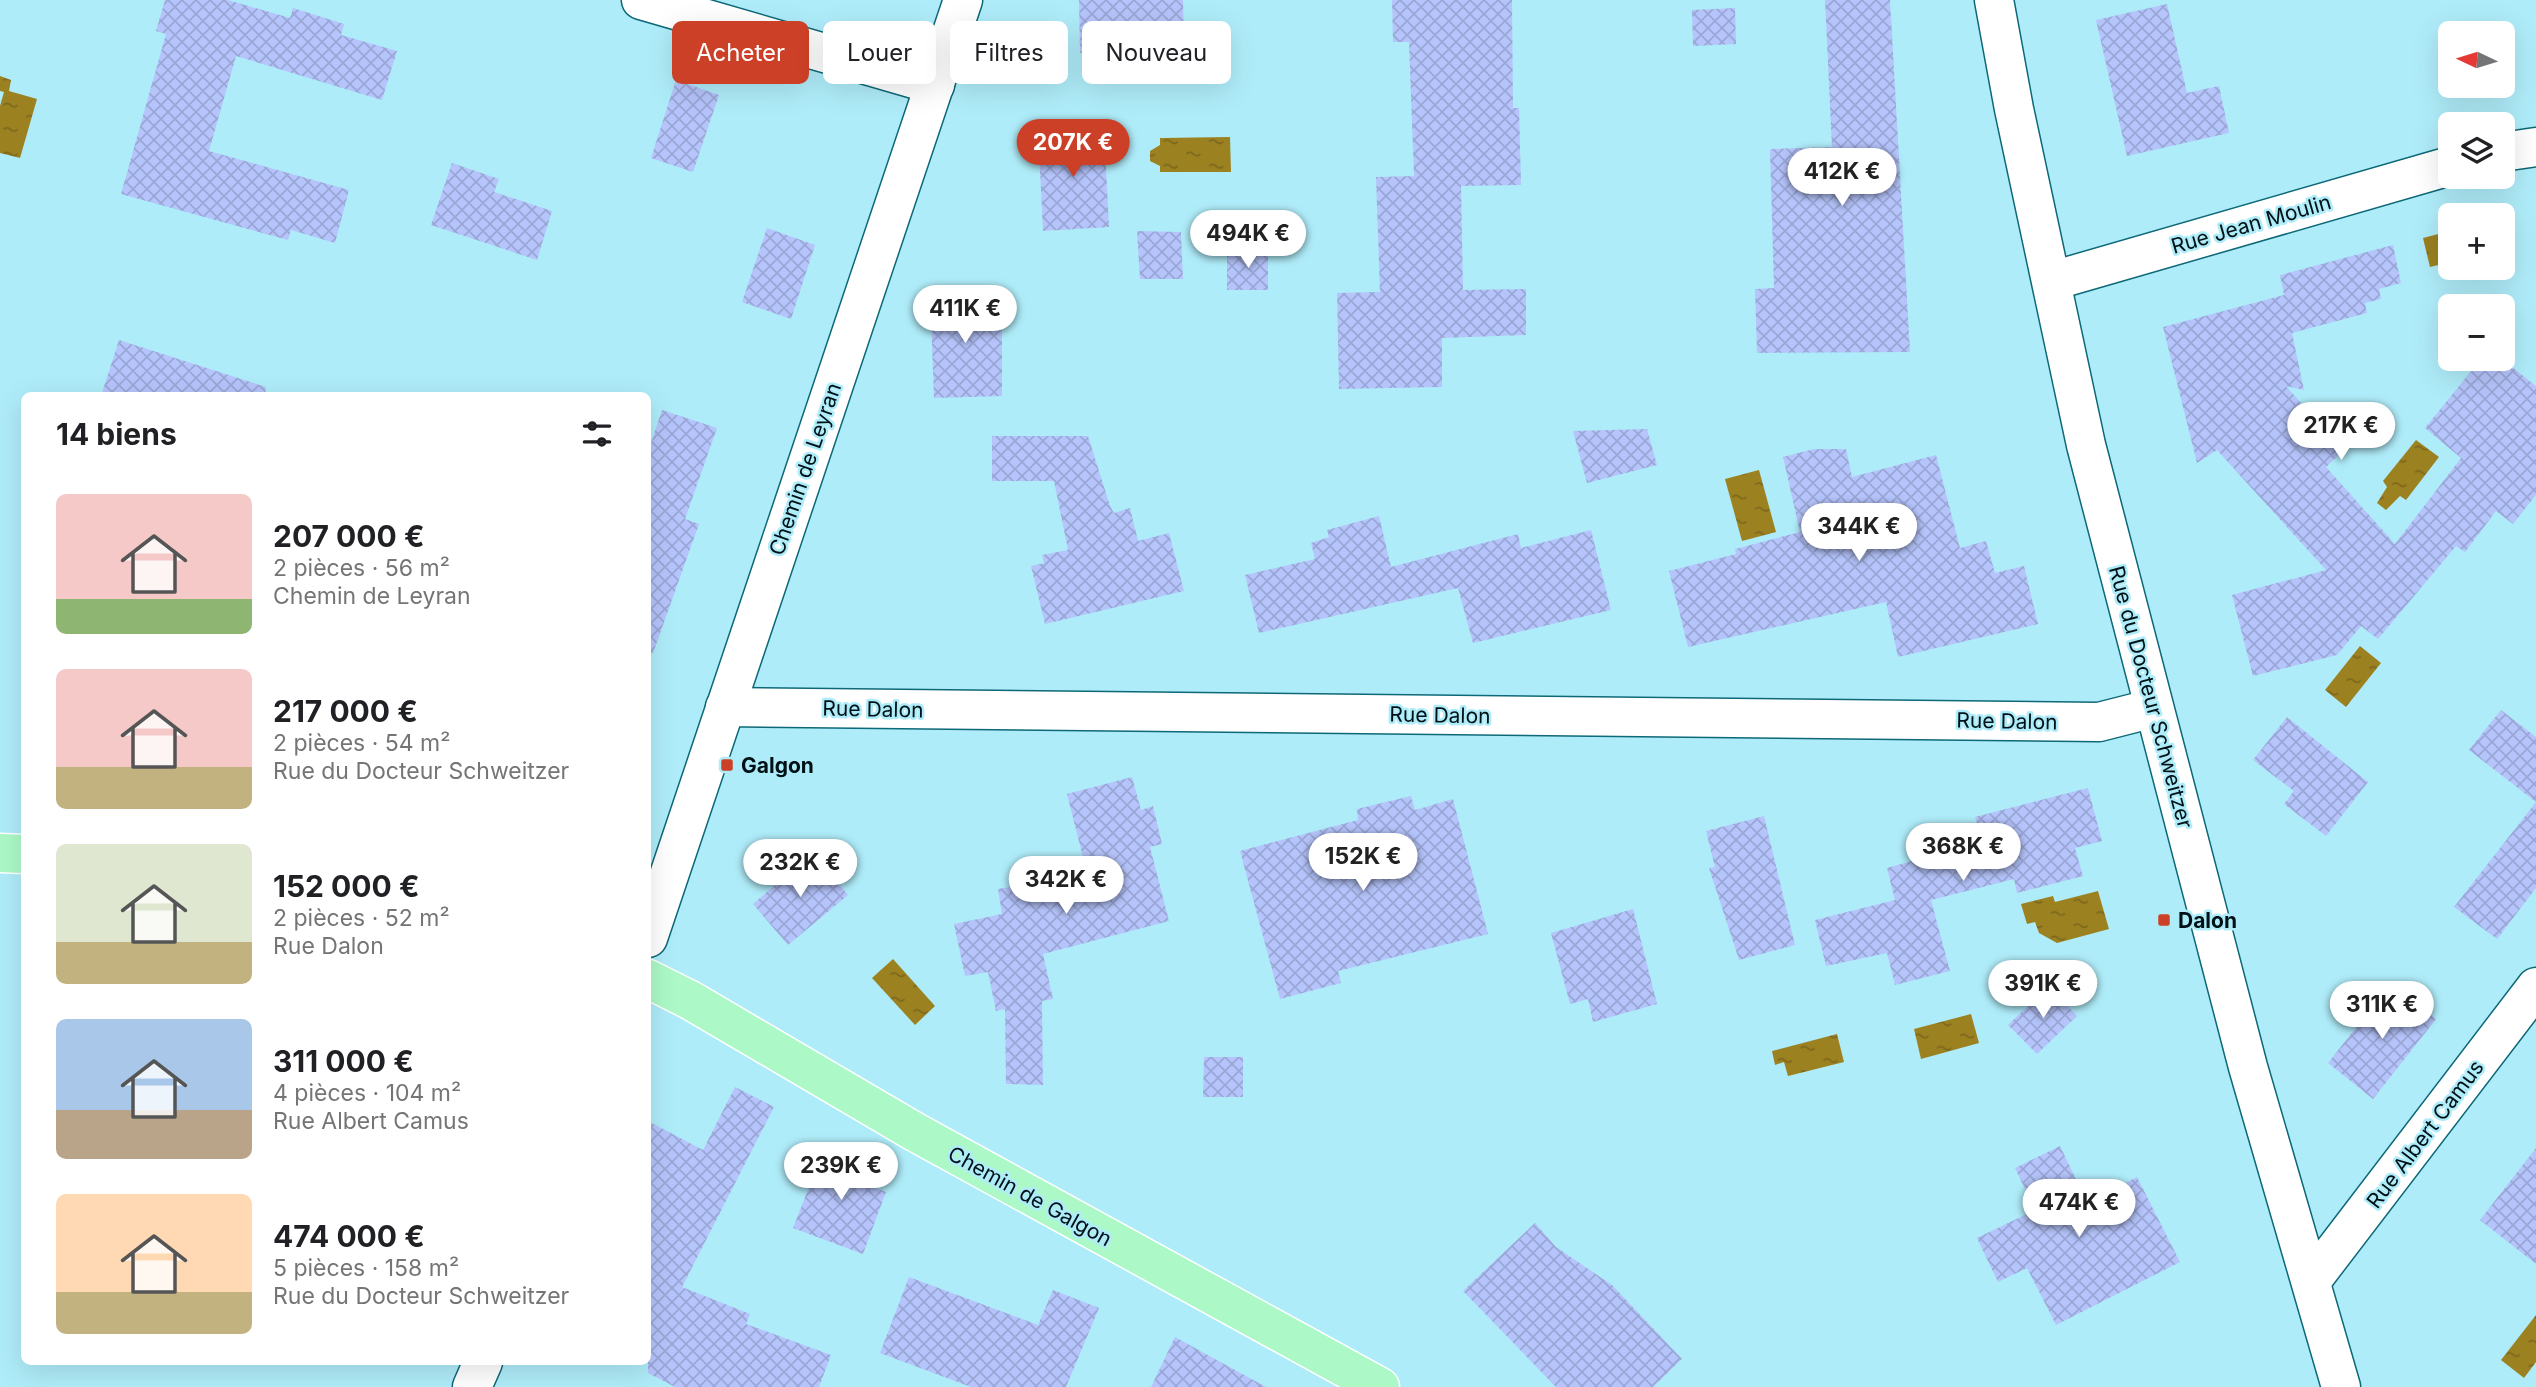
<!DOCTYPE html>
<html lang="fr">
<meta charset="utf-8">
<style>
:root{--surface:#fff;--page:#f2f2f2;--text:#202124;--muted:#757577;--accent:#cb4026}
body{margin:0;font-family:Inter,sans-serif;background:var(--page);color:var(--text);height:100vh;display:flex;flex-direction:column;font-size:26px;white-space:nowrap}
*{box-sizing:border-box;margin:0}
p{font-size:23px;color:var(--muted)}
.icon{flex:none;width:38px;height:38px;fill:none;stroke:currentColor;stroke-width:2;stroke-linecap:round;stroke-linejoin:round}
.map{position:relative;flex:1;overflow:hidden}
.details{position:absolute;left:21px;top:392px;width:630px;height:973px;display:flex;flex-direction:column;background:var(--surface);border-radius:10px;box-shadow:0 7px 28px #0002}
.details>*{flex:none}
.guide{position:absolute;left:672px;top:21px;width:665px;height:63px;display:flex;gap:14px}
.needle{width:46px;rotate:274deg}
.tools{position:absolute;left:2438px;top:21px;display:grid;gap:14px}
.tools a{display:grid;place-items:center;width:77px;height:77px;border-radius:10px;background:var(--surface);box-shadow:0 7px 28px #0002;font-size:35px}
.price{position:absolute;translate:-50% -60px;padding:0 16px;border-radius:24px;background:#fff;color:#222;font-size:23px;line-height:46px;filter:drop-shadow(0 2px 4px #0008)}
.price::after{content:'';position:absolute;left:50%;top:42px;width:21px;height:16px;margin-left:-10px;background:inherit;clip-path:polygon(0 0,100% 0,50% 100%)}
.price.on{background:var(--accent);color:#fff}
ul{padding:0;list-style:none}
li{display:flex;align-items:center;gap:21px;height:175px;padding:0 35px}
li span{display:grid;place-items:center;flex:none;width:196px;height:140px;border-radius:10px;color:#555}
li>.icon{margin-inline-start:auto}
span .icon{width:84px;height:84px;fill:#fffc;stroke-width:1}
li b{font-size:30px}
h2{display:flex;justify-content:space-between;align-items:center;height:84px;padding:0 35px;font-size:30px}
.pill{padding:0 24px;border-radius:10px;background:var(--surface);box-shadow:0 7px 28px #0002;font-size:24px;line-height:63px}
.pill.on{background:var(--accent);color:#fff}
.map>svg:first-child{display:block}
.water{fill:url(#water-ripples)}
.building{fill:url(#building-cross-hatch)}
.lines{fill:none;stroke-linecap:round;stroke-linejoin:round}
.minor-casing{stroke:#0d6877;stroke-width:41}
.major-casing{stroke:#fff;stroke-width:41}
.minor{stroke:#fff;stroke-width:38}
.major{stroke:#acf9c7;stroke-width:38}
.poi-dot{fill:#cb4026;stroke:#afecf9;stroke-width:2.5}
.labels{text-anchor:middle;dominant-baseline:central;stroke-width:5;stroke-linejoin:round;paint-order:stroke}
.street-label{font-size:21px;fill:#001116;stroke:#afecf9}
.poi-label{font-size:21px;font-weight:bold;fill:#001116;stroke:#afecf9;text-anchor:start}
</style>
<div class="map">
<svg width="2536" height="1387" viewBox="0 0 2536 1387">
<defs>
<pattern id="water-ripples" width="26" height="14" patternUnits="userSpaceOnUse" patternTransform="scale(1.75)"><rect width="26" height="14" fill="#9c8121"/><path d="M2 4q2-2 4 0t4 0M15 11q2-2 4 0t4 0" fill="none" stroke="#7d681c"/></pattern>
<pattern id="building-cross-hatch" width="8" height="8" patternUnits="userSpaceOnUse" patternTransform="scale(1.75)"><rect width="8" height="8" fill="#b5c4fb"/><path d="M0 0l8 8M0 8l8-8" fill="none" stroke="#9aa7d6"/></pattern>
</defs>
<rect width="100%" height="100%" fill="#afecf9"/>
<!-- water -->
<g class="water">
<path d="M0 76 11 80 9 91 37 99 20 158 0 153V106L4 92 0 91Z"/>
<path d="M1230 137 1231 172H1160V166L1150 161V151L1160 145V138Z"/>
<path d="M2450 231V262L2430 267 2423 238Z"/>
<path d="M2416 440 2439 457 2406 500 2400 496 2386 510 2377 503 2387 487 2383 481Z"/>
<path d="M1759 470 1776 532 1742 541 1725 479Z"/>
<path d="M2360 646 2381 663 2346 707 2325 690Z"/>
<path d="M2098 891 2109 929 2057 943 2039 933 2035 922 2027 924 2021 904 2053 896 2055 902Z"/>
<path d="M893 959 935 1006 915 1025 872 978Z"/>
<path d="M1971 1014 1979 1043 1921 1059 1914 1029Z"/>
<path d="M1837 1034 1844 1062 1788 1076 1784 1062 1775 1065 1772 1051Z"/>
<path d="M2536 1315V1362L2524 1378 2501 1360Z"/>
</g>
<!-- building -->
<g class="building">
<path d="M165 0H228L290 18 293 8 344 24 341 35 397 51 382 100 236 56 209 151 349 190 335 243 291 230 288 240 121 194 166 34 156 31Z"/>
<path d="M1079 0H1183L1184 51 1080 53Z"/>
<path d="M1392 0H1512L1513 108H1519L1521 185 1461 186 1463 290 1526 289V335L1442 338V387L1339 389 1337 293 1380 292 1376 177 1414 176 1409 42H1393Z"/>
<path d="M1825 0H1890L1910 352 1757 353 1755 289 1774 288 1770 149 1832 147Z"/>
<path d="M2167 4 2187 93 2219 86 2229 133 2127 156 2096 20Z"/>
<path d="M1735 8 1736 44 1693 46 1692 10Z"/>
<path d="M676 80 719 95 693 172 651 158Z"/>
<path d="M1104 127 1109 227 1043 231 1038 129Z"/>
<path d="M452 163 499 179 494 192 552 211 537 260 431 225Z"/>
<path d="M767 228 815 245 791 319 742 302Z"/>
<path d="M1137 231 1181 232 1183 279H1140Z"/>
<path d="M2393 245 2401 283 2379 289 2381 299 2365 303 2367 313 2292 333 2304 390 2286 386 2343 451 2326 467 2395 544 2461 458 2425 428 2481 359H2502L2536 386V495L2513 524 2496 511 2465 552 2456 546 2378 639 2361 626 2337 655 2253 676 2232 595 2326 570 2217 450 2197 463 2163 327 2284 295 2280 275Z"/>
<path d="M1268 250V290H1227V251Z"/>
<path d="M984 288V316H1002V396L934 398 930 290Z"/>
<path d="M119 340 266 387 265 396H101Z"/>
<path d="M662 410 717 428 685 519 699 524 653 653 648 652V452Z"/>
<path d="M1647 429 1657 465 1587 483 1573 431Z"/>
<path d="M992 436H1088L1110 506 1114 513 1130 508 1138 541 1169 533 1184 591 1045 624 1031 566 1044 563 1042 555 1068 550 1054 481H992Z"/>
<path d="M1814 449H1846L1852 477 1936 455 1960 548 1986 541 1995 573 2024 566 2038 624 1898 657 1886 602 1688 647 1669 571 1736 554 1735 549 1800 532 1783 457Z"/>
<path d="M1379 516 1391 567 1518 534 1521 548 1591 530 1611 610 1473 643 1458 588 1259 633 1245 575 1315 559 1311 543 1329 537 1327 530Z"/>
<path d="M2501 710 2536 737V802L2469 750Z"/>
<path d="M2287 717 2368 782 2326 836 2284 804 2294 791 2253 760Z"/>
<path d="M1132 777 1141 810 1153 806 1162 844 1150 847 1169 921 1043 954 1053 999 1042 1001 1043 1085 1006 1084 1005 1009 996 1011 988 972 965 976 954 924 1002 914 998 889 1087 873 1067 794Z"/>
<path d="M2088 788 2102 841 2075 848 2083 876 2017 893 2014 879 1931 900 1950 971 1895 985 1887 953 1826 966 1815 920 1895 900 1887 868 1982 841 1975 817Z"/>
<path d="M1411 796 1415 810 1453 799 1488 934 1338 971 1341 983 1280 999 1240 851 1358 820 1357 809Z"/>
<path d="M2536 802V888L2497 939 2454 907Z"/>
<path d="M1764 816 1795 945 1739 960 1709 868 1715 867 1706 831Z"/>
<path d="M812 853 848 895 788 945 753 904Z"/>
<path d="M1633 909 1657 1004 1593 1022 1588 999 1570 1004 1551 933Z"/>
<path d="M2391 983 2436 1019 2373 1099 2328 1063Z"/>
<path d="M2049 986 2077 1016 2037 1054 2008 1025Z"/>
<path d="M1204 1057H1243V1097H1203Z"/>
<path d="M735 1087 774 1107 682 1287 750 1314 746 1324 831 1355 819 1387H675L648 1373V1121L703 1150Z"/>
<path d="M825 1146 871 1163 863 1183 886 1192 863 1254 793 1228Z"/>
<path d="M2060 1146 2087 1202 2137 1177 2180 1262 2056 1325 2027 1268 1998 1282 1977 1238 2035 1210 2015 1168Z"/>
<path d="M2536 1148V1264L2480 1220Z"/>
<path d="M1535 1223 1556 1247 1612 1285 1682 1359 1653 1387H1556L1463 1291Z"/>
<path d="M909 1277 1038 1325 1053 1290 1099 1308 1066 1387H971L880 1353Z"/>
<path d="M1175 1337 1266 1387H1151Z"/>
</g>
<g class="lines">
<defs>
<g id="minor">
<path d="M641 0 935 85"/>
<path d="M1994 0 2014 109 2086 445 2248 1067 2341 1387"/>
<path d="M2502 152 2536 147"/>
<path d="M2052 281 2450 166"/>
<path d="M725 707 2099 722 2154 708"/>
<path d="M648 938 963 0"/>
<path d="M2312 1280 2536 987"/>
<path d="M472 1387 483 1362"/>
</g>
<g id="major">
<path d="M0 853 24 854"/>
<path d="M648 979 690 1000 915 1132 1380 1387"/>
</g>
</defs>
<!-- minor casing -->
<use href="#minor" class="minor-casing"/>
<!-- major casing -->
<use href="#major" class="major-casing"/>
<!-- minor -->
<use href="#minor" class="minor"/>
<!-- major -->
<use href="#major" class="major"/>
</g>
<!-- markers -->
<g class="poi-dot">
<rect x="720" y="758" width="14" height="14" rx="3.5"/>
<rect x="2157" y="913" width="14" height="14" rx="3.5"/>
</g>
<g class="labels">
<!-- street labels -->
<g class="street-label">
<text transform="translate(2251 224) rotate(-16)">Rue Jean Moulin</text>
<text transform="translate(805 469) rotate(-71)">Chemin de Leyran</text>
<text transform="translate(2151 697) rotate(75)">Rue du Docteur Schweitzer</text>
<text transform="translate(873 709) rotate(1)">Rue Dalon</text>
<text transform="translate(1440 715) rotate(1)">Rue Dalon</text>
<text transform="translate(2007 721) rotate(1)">Rue Dalon</text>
<text transform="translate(2425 1134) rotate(-53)">Rue Albert Camus</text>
<text transform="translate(1030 1196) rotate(29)">Chemin de Galgon</text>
</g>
<!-- poi labels -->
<g class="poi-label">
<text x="741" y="765">Galgon</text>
<text x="2178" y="920">Dalon</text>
</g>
</g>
</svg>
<div class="tools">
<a><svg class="needle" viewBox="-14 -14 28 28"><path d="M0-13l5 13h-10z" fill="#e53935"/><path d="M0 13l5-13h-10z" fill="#757577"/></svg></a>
<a><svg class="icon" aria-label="layers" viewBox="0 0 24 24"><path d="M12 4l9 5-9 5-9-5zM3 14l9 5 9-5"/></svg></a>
<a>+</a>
<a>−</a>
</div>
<b class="price on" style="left:1073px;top:179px">207K €</b>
<b class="price" style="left:1842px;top:208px">412K €</b>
<b class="price" style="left:1248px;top:270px">494K €</b>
<b class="price" style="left:965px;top:345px">411K €</b>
<b class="price" style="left:2341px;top:462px">217K €</b>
<b class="price" style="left:1859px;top:563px">344K €</b>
<b class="price" style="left:1963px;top:883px">368K €</b>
<b class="price" style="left:1363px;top:893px">152K €</b>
<b class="price" style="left:800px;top:899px">232K €</b>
<b class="price" style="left:1066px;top:916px">342K €</b>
<b class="price" style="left:2043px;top:1020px">391K €</b>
<b class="price" style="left:2382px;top:1041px">311K €</b>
<b class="price" style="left:841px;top:1202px">239K €</b>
<b class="price" style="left:2079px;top:1239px">474K €</b>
<div class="guide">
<a class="pill on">Acheter</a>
<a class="pill">Louer</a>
<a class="pill">Filtres</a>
<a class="pill">Nouveau</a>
</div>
<section class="details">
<h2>14 biens<svg class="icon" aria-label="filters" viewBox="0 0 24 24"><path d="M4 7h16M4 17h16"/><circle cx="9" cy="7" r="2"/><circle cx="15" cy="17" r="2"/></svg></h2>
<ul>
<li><span style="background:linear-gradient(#f6c9c9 75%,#8fb573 0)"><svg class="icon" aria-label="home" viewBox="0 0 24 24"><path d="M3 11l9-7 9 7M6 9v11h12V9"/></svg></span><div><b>207 000 €</b><p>2 pièces · 56 m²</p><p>Chemin de Leyran</p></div></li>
<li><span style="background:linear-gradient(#f6c9c9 70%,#c2b280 0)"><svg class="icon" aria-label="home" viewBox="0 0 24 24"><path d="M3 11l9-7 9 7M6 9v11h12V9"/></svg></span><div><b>217 000 €</b><p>2 pièces · 54 m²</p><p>Rue du Docteur Schweitzer</p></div></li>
<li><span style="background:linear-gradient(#dfe7d0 70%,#c2b280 0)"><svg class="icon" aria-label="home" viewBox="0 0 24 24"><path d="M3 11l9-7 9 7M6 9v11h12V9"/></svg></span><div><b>152 000 €</b><p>2 pièces · 52 m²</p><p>Rue Dalon</p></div></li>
<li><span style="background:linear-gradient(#a9c7e8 65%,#b9a48a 0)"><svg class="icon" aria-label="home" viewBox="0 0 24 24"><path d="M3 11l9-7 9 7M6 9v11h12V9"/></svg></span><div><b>311 000 €</b><p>4 pièces · 104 m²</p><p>Rue Albert Camus</p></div></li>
<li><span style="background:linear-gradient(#ffd9b3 70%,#c2b280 0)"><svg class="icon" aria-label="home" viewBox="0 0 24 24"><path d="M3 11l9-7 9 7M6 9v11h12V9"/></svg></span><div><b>474 000 €</b><p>5 pièces · 158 m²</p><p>Rue du Docteur Schweitzer</p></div></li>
</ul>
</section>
</div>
